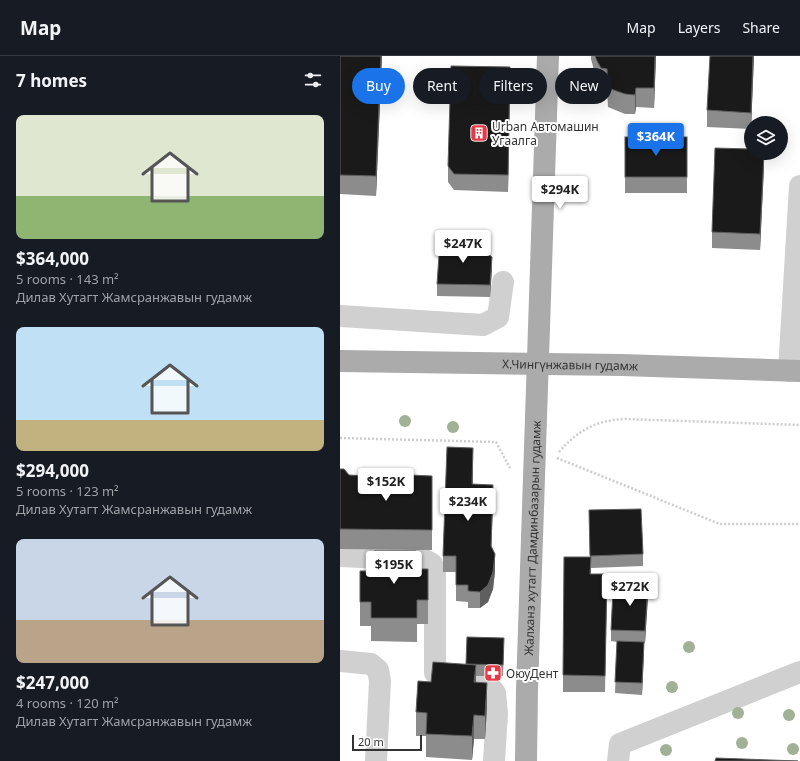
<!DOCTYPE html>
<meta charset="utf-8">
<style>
:root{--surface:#171b24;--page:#242831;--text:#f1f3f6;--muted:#9ea1a6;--line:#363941;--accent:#1a73e8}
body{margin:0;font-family:"Noto Sans",sans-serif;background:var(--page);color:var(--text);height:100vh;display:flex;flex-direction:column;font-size:15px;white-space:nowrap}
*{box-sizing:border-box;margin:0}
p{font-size:13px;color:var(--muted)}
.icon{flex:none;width:22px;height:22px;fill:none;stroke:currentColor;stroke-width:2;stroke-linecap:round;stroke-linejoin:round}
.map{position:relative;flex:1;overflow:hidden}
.details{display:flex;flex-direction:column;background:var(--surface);width:340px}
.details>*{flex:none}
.hud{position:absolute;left:12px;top:12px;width:380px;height:36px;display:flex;gap:8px}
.fabs{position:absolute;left:404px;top:60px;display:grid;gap:8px}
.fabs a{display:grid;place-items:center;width:44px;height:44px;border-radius:50%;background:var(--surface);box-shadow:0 4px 16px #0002;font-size:20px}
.scale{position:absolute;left:12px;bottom:10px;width:70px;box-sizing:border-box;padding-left:4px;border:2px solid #333;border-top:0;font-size:11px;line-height:14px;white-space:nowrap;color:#333;-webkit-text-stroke:3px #fff;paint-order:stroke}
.price{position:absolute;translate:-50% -34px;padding:0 9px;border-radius:4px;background:#fff;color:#222;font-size:13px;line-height:26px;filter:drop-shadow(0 1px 2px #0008)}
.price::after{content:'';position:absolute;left:50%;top:24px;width:12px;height:9px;margin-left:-6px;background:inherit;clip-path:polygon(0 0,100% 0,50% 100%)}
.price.on{background:var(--accent);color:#fff}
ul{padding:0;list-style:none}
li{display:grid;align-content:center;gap:8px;height:212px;padding:0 16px}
li span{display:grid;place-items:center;height:124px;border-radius:8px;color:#555}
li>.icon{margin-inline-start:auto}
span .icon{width:72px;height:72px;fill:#fffc;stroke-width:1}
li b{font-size:17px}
h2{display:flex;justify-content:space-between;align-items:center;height:48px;padding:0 16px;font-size:17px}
.pill{padding:0 14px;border-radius:18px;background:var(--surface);box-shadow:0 4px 16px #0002;font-size:14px;line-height:36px}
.pill.on{background:var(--accent);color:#fff}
header{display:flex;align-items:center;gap:24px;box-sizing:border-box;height:56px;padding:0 20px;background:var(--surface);border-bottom:1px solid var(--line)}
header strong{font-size:19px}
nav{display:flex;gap:22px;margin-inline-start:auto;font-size:14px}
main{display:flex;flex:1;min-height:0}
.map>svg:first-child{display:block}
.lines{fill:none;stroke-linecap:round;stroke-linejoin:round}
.path{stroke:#cdcdcd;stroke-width:2.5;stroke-dasharray:2 2;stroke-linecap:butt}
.minor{stroke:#d0d0d0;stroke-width:22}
.major{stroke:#ababab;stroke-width:22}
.tree{fill:#a2b095}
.wall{fill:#8c8c8c}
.shaded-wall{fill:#5f5f5f}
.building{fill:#1a1a1a;stroke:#5f5f5f}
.labels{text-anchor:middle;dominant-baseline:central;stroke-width:4;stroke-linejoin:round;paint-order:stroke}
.poi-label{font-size:12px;fill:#333;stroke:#fff;text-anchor:start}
.street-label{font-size:12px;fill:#333;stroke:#fff}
</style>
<header>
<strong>Map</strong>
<nav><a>Map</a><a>Layers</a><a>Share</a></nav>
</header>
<main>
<section class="details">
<h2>7 homes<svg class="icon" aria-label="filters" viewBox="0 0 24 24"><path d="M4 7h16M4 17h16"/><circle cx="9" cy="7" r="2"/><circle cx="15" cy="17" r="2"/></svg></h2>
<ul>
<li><span style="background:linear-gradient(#dfe7d0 65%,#8fb573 0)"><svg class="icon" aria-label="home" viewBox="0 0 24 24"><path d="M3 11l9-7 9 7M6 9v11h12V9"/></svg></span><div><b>$364,000</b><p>5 rooms · 143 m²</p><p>Дилав Хутагт Жамсранжавын гудамж</p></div></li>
<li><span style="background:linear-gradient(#bfe0f5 75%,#c2b280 0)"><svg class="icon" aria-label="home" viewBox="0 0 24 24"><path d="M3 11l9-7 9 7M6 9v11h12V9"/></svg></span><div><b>$294,000</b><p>5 rooms · 123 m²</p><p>Дилав Хутагт Жамсранжавын гудамж</p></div></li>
<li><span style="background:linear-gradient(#c9d6e8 65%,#b9a48a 0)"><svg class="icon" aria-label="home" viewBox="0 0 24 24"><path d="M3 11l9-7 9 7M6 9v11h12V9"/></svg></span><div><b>$247,000</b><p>4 rooms · 120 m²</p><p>Дилав Хутагт Жамсранжавын гудамж</p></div></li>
</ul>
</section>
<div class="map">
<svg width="460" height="705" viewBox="0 0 460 705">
<rect width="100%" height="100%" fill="#fff"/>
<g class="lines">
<!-- path -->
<g class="path">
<path d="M0 382 156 386 170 412"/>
<path d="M219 396C237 375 256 364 285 363L460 369"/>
<path d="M217 402 380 468H460"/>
</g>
<!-- minor -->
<g class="minor">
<path d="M0 260 143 269 158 261 163 226"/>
<path d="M449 315 460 130"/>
<path d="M0 500 85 504 92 508 95 515V617L121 622 146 626 155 637 157 658 154 705"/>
<path d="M0 605 31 608 38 614 40 625 36 705"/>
<path d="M278 705 280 688 460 616"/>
</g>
<!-- major -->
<g class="major">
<path id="s1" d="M0 305 282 309 460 315"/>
<path id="s2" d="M186 705 187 633 208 0"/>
</g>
</g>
<!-- trees -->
<g class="tree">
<circle cx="65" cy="365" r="6"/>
<circle cx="113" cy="371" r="6"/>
<circle cx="349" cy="591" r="6"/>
<circle cx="332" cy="631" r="6"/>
<circle cx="398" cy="657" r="6"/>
<circle cx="449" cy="659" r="6"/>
<circle cx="402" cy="687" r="6"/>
<circle cx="453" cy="693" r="6"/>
<circle cx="326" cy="694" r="6"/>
</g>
<!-- wall -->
<g class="wall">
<path d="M0 0H42L36 140 0 138Z"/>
<path d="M251 0H316L314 52 296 51 295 58H285L268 51 267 32H261L257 25 251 3Z"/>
<path d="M414 0 411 73 367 71V54Z"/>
<path d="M170 27 168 136 114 134 108 126V110Z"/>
<rect x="285" y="81" width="62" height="56"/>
<path d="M424 110 420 194 372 192V176Z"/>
<path d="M152 212 150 241 97 240V228Z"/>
<path d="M133 409V428L153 445 151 491 155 515 153 533 148 546 140 552H128V546L116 545V516H103V500Z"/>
<path d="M0 413 9 419 45 421 70 419 92 420V494L0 493Z"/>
<path d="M249 454 303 498V510L251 512V518L267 534 265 636H223V619L250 501Z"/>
<path d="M76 513H88V568H77V586L31 585V570H20V515Z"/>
<path d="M304 528 308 540 305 587H304L302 639 275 637 277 586 271 585V574Z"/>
<path d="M127 581 164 594 163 620H136V627L147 651 145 683H134L132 704 86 701V680H76V656L91 626 126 608Z"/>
</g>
<!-- shaded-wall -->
<g class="shaded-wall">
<path d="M41 0H42L36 140V120Z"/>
<path d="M315 0H316L314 52V32Z"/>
<path d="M413 0H414L411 73V57Z"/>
<path d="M170 11V27L168 136V119Z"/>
<path d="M296 32V51L295 58V39Z"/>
<path d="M424 97V110L420 194V178Z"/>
<path d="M152 201V212L150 241V229Z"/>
<path d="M133 392V409L132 444V428Z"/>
<path d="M153 429V445L151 506V490Z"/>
<path d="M155 498V515L153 533 148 546 140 552V536Z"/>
<path d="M308 528V540L305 587V575Z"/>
<path d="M304 586V598L302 639V627Z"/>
<path d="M136 609V632L134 626Z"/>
<path d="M147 627V651L145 683V660Z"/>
<path d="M134 659V683L132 704V680Z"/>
</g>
<!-- building -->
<g class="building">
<path d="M0 0H41L36 120 0 119Z"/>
<path d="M255 0H315L314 32H296L295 39 285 38 268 32 267 13 261 12 257 5Z"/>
<path d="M370 0H413L411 57 367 54Z"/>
<path d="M111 10 170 11 168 119 114 118 108 110Z"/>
<rect x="285" y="81" width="62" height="40"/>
<path d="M375 92 411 93V97H424L420 178 372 176Z"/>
<path d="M129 184 152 201 150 229 97 228 100 185Z"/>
<path d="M107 391 133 392 132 428 153 429 151 490 155 498 153 516 148 529 140 536 128 535V529H116V500H103Z"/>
<path d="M0 413H4L9 419 45 421 52 415 66 416 70 419 92 420V474L0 473Z"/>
<path d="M301 453 303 498 250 500 249 454Z"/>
<path d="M34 495H76V513H88V544H77V562H31V546H20V515H34Z"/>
<path d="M224 501H251L250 518H267L265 620 223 619Z"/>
<path d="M304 522V528H308L305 575 271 574 273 534Z"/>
<path d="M127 581 164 582 163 609 126 608Z"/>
<path d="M277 585 304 586 302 627 275 626Z"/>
<path d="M93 606 136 609 134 626 147 627 145 660 134 659 132 680 86 678 87 657 76 656 78 625 91 626Z"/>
<path d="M376 702 458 705H375Z"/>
</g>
<!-- icons -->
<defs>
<symbol id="building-square" viewBox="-11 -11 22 22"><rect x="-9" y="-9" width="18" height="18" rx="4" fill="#e63946" stroke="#fff"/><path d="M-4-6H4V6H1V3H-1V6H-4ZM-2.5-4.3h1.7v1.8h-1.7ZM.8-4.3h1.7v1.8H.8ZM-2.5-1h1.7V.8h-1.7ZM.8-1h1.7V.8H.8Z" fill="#fff"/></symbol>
<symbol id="pharmacy-square" viewBox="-11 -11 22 22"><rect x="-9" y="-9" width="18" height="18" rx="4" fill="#e63946" stroke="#fff"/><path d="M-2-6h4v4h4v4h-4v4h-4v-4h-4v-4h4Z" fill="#fff"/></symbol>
</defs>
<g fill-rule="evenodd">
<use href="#building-square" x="129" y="67" width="20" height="20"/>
<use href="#pharmacy-square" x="143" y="607" width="20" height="20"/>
</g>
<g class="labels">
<!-- poi labels -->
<g class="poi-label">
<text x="152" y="70">Urban Автомашин<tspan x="152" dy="14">Угаалга</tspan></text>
<text x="166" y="617">ОюуДент</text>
</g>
<!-- street labels -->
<g class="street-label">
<text stroke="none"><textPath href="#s1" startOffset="230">Х.Чингүнжавын гудамж</textPath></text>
<text stroke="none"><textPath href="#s2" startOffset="223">Жалханз хутагт Дамдинбазарын гудамж</textPath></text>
</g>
</g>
</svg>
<div class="fabs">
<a><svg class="icon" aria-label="layers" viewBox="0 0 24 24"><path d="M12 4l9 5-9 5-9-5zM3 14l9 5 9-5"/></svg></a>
</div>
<div class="scale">20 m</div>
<b class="price on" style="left:316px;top:101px">$364K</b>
<b class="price" style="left:220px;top:154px">$294K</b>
<b class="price" style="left:123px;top:208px">$247K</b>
<b class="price" style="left:46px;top:446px">$152K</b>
<b class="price" style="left:128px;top:466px">$234K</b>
<b class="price" style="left:54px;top:529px">$195K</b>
<b class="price" style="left:290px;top:551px">$272K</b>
<div class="hud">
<a class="pill on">Buy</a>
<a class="pill">Rent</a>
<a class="pill">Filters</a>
<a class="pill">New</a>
</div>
</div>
</main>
